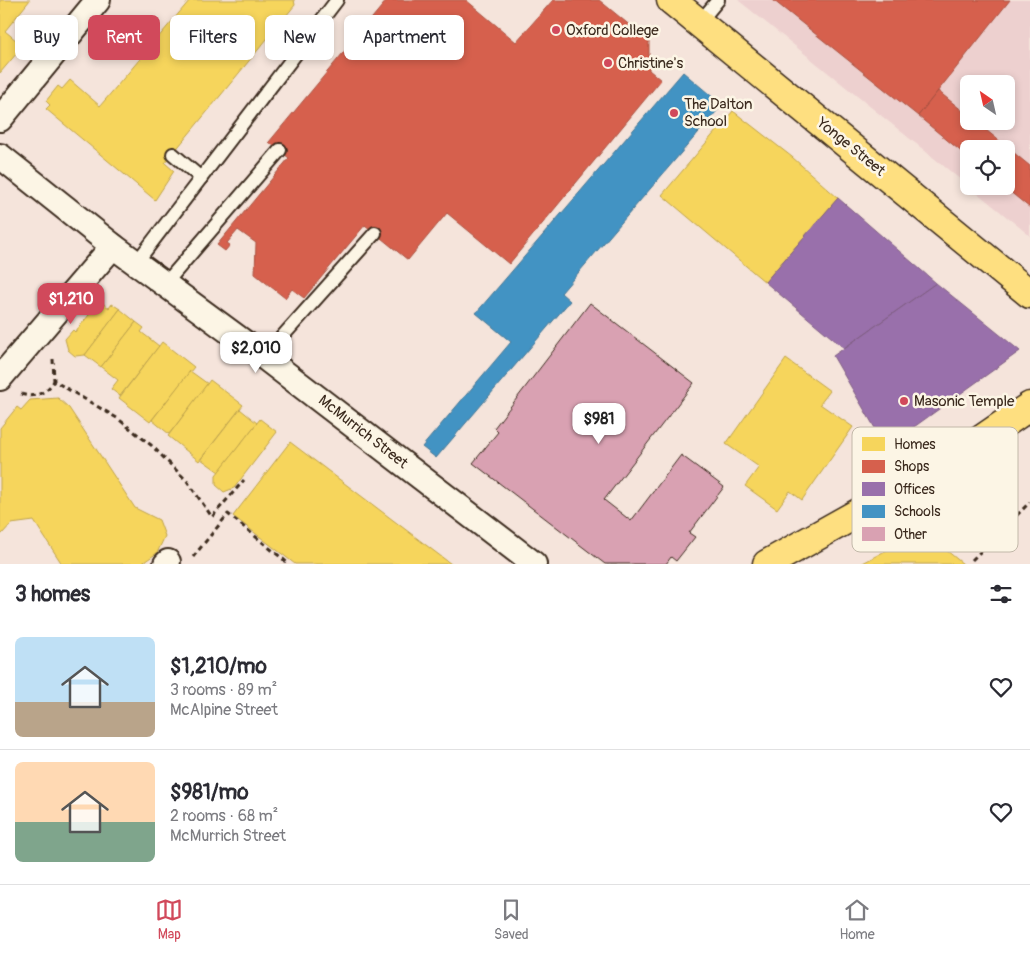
<!DOCTYPE html>
<meta charset="utf-8">
<style>
:root{--surface:#fff;--page:#f7f7f7;--text:#2b2b33;--muted:#7c7c81;--line:#e1e1e2;--accent:#d1495b}
body{margin:0;font-family:Pangolin,sans-serif;background:var(--page);color:var(--text);height:100vh;display:flex;flex-direction:column;font-size:19px;white-space:nowrap}
*{box-sizing:border-box;margin:0}
p{font-size:16px;color:var(--muted)}
.icon{flex:none;width:28px;height:28px;fill:none;stroke:currentColor;stroke-width:2;stroke-linecap:round;stroke-linejoin:round}
.map{position:relative;height:564px;overflow:hidden}
.side{display:flex;flex-direction:column;background:var(--surface);flex:1}
.side>*{flex:none}
.banner{position:absolute;left:15px;top:15px;width:500px;height:45px;display:flex;gap:10px}
.needle{width:32px;rotate:326deg}
.buttons{position:absolute;left:960px;top:75px;display:grid;gap:10px}
.buttons a{display:grid;place-items:center;width:55px;height:55px;border-radius:8px;background:var(--surface);box-shadow:0 2px 8px #0003;font-size:25px}
.price{position:absolute;translate:-50% -42px;padding:0 11px;border-radius:10px;background:#fff;color:#222;font-size:16px;line-height:32px;filter:drop-shadow(0 1px 2px #0008)}
.price::after{content:'';position:absolute;left:50%;top:30px;width:15px;height:11px;margin-left:-8px;background:inherit;clip-path:polygon(0 0,100% 0,50% 100%)}
.price.on{background:var(--accent);color:#fff}
ul{padding:0;list-style:none}
li{display:flex;align-items:center;gap:15px;height:125px;padding:0 15px}
li+li{border-top:1px solid var(--line)}
li span{display:grid;place-items:center;flex:none;width:140px;height:100px;border-radius:8px;color:#555}
li>.icon{margin-inline-start:auto}
span .icon{width:60px;height:60px;fill:#fffc;stroke-width:1}
li b{font-size:21px}
h2{display:flex;justify-content:space-between;align-items:center;height:60px;padding:0 15px;font-size:21px}
.chip{padding:0 18px;border-radius:8px;background:var(--surface);box-shadow:0 2px 8px #0003;font-size:18px;line-height:45px}
.chip.on{background:var(--accent);color:#fff}
.tabs{display:flex;justify-content:space-around;align-items:center;height:70px;border-top:1px solid var(--line);background:var(--surface);font-size:14px;color:var(--muted)}
.tabs a{display:grid;justify-items:center;gap:2px}
.tabs .on{color:var(--accent)}
.map>svg:first-child{display:block}
.built{fill:#edd0cf;fill-rule:evenodd}
.homes{fill:#f6d55c;stroke:#bea249}
.shops{fill:#d6604d;stroke:#a8503f}
.offices{fill:#9970ab;stroke:#7d5b81}
.schools{fill:#4393c3;stroke:#417492}
.building{fill:#d9a1b2;stroke:#3b2a1e}
.lines{fill:none;stroke-linecap:round;stroke-linejoin:round}
.service-casing{stroke:#3b2a1e;stroke-width:16}
.minor-casing{stroke:#3b2a1e;stroke-width:28}
.primary-casing{stroke:#3b2a1e;stroke-width:31}
.path{stroke:#3b2a1e;stroke-width:3;stroke-dasharray:5 4;stroke-linecap:butt}
.service{stroke:#fcf5e5;stroke-width:12}
.minor{stroke:#fcf5e5;stroke-width:24}
.primary{stroke:#fedf80;stroke-width:28}
.poi-dot{fill:#d1495b;stroke:#fcf5e5;stroke-width:2}
.labels{text-anchor:middle;dominant-baseline:central;stroke-width:5;stroke-linejoin:round;paint-order:stroke}
.poi-label{font-size:15px;fill:#3b2a1e;stroke:#fcf5e5;text-anchor:start}
.street-label{font-size:15px;fill:#3b2a1e;stroke:#fcf5e5}
.key{fill:#fcf5e5;stroke:#c2b8a9;stroke-width:1}
.key-label{font-size:14px;fill:#3b2a1e}
</style>
<div class="map">
<svg width="1030" height="564" viewBox="0 0 1030 564">
<rect width="100%" height="100%" fill="#f5e4db"/>
<filter id="ink" filterUnits="userSpaceOnUse"><feTurbulence type="fractalNoise" baseFrequency=".02" numOctaves="2"/><feDisplacementMap in="SourceGraphic" scale="10" xChannelSelector="R" yChannelSelector="G"/><feConvolveMatrix kernelMatrix="1 2 1 2 8 2 1 2 1" color-interpolation-filters="sRGB"/></filter>
<g filter="url(#ink)">
<!-- built -->
<path class="built" d="M738 0H1030V236L1018 226ZM969 84H1006V121H969ZM969 149H1006V186H969Z"/>
<!-- homes -->
<g class="homes">
<path d="M0 0H30L5 31 23 46 0 73Z"/>
<path d="M190 0H294L295 5 165 163 174 171 155 200 46 109 50 105 46 101 58 86 62 89 70 80 100 106Z"/>
<path d="M733 111 792 157 838 198 765 282 662 195Z"/>
<path d="M98 300 109 308 112 304 120 309 85 355 75 356 68 350 65 339 73 330 75 332 89 315 88 314Z"/>
<path d="M120 309 136 322 101 367 85 355Z"/>
<path d="M136 322 144 328 141 332 159 346 120 396 111 389 118 380 101 367Z"/>
<path d="M162 342 194 367 150 422 119 398Z"/>
<path d="M786 359 830 391 820 404 853 427 802 500 790 491 777 509 745 486 759 467 726 444Z"/>
<path d="M190 371 208 384 169 434 152 420Z"/>
<path d="M210 380 243 405 199 461 168 436Z"/>
<path d="M58 398 69 408 135 508 159 520 165 536 157 553 141 564H62L34 521 11 524 2 534 0 535V428L17 407 21 410 30 400Z"/>
<path d="M240 409 257 423 219 472 201 459Z"/>
<path d="M260 419 277 432 234 488 224 492 216 485V475Z"/>
<path d="M290 442 451 564H295L233 516Z"/>
<path d="M923 531 963 564H861L885 551Z"/>
</g>
<!-- shops -->
<g class="shops">
<path d="M387 0H466L516 42 553 0H599L649 41V70L661 80 509 264 447 213 408 260 365 225 304 298 292 289 285 298 255 274 256 243 238 230 227 243 230 245 225 251 217 245 289 158 269 142Z"/>
<path d="M773 0H1010L918 116Z"/>
<path d="M938 91 969 116V121H975L1030 166V208L1003 186H1006V149H969V158L918 116Z"/>
</g>
<!-- offices -->
<g class="offices">
<path d="M838 198 936 283 844 348 765 282Z"/>
<path d="M936 283 1020 351 886 447 833 356Z"/>
</g>
<!-- schools -->
<path class="schools" d="M683 72 722 105 561 293 570 301 436 458 422 447 511 342 476 313Z"/>
<!-- building -->
<path class="building" d="M590 303 694 383 604 500 631 521 681 455 724 487 689 533 695 537 676 561 671 557 666 564H605L473 463 498 432 494 428Z"/>
<g class="lines">
<defs>
<g id="service">
<path d="M699 23 718 0"/>
<path d="M173 154 201 178"/>
<path d="M136 263 337 0"/>
<path d="M165 284 280 150"/>
<path d="M264 357 375 233"/>
</g>
<g id="minor">
<path d="M0 119 98 0"/>
<path d="M0 156 113 246 264 357 534 564"/>
<path d="M0 378 113 246"/>
<path d="M166 564 168 562"/>
</g>
<g id="primary">
<path d="M671 0 1030 294"/>
<path d="M767 564 944 465 1030 406"/>
</g>
</defs>
<!-- service casing -->
<use href="#service" class="service-casing"/>
<!-- minor casing -->
<use href="#minor" class="minor-casing"/>
<!-- primary casing -->
<use href="#primary" class="primary-casing"/>
<!-- path -->
<g class="path">
<path d="M53 359 54 381 117 418 151 445 187 481 212 517 244 480"/>
<path d="M21 394C35 399 47 392 54 381"/>
<path d="M193 557 228 514 289 564"/>
<path d="M972 560 1030 502"/>
</g>
<!-- service -->
<use href="#service" class="service"/>
<!-- minor -->
<use href="#minor" class="minor"/>
<!-- primary -->
<use href="#primary" class="primary"/>
</g>
</g>
<!-- markers -->
<g class="poi-dot">
<circle cx="556" cy="30" r="5"/>
<circle cx="608" cy="63" r="5"/>
<circle cx="674" cy="113" r="5"/>
<circle cx="904" cy="401" r="5"/>
</g>
<g class="labels">
<!-- poi labels -->
<g class="poi-label">
<text x="566" y="30">Oxford College</text>
<text x="618" y="63">Christine's</text>
<text x="684" y="104">The Dalton<tspan x="684" dy="17">School</tspan></text>
<text x="914" y="401">Masonic Temple</text>
</g>
<!-- street labels -->
<g class="street-label">
<text transform="translate(851 147) rotate(39)">Yonge Street</text>
<text transform="translate(363 432) rotate(38)">McMurrich Street</text>
</g>
</g>
<!-- legend -->
<rect x="852" y="427" width="166" height="125" rx="8" class="key"/>
<rect x="862" y="437" width="23" height="14" fill="#f6d55c"/>
<rect x="862" y="460" width="23" height="13" fill="#d6604d"/>
<rect x="862" y="482" width="23" height="14" fill="#9970ab"/>
<rect x="862" y="505" width="23" height="13" fill="#4393c3"/>
<rect x="862" y="527" width="23" height="14" fill="#d9a1b2"/>
<g class="key-label">
<text x="894" y="449">Homes</text>
<text x="894" y="471">Shops</text>
<text x="894" y="494">Offices</text>
<text x="894" y="516">Schools</text>
<text x="894" y="539">Other</text>
</g>
</svg>
<div class="buttons">
<a><svg class="needle" viewBox="-14 -14 28 28"><path d="M0-13l5 13h-10z" fill="#e53935"/><path d="M0 13l5-13h-10z" fill="#7c7c81"/></svg></a>
<a><svg class="icon" aria-label="locate" viewBox="0 0 24 24"><circle cx="12" cy="12" r="6"/><path d="M12 2v4M12 18v4M2 12h4M18 12h4"/></svg></a>
</div>
<b class="price on" style="left:71px;top:325px">$1,210</b>
<b class="price" style="left:256px;top:374px">$2,010</b>
<b class="price" style="left:599px;top:445px">$981</b>
<div class="banner">
<a class="chip">Buy</a>
<a class="chip on">Rent</a>
<a class="chip">Filters</a>
<a class="chip">New</a>
<a class="chip">Apartment</a>
</div>
</div>
<section class="side">
<h2>3 homes<svg class="icon" aria-label="filters" viewBox="0 0 24 24"><path d="M4 7h16M4 17h16"/><circle cx="9" cy="7" r="2"/><circle cx="15" cy="17" r="2"/></svg></h2>
<ul>
<li><span style="background:linear-gradient(#bfe0f5 65%,#b9a48a 0)"><svg class="icon" aria-label="home" viewBox="0 0 24 24"><path d="M3 11l9-7 9 7M6 9v11h12V9"/></svg></span><div><b>$1,210/mo</b><p>3 rooms · 89 m²</p><p>McAlpine Street</p></div><svg class="icon" aria-label="heart" viewBox="0 0 24 24"><path d="M12 20l-8-8c-3-5 5-10 8-4 3-6 11-1 8 4z"/></svg></li>
<li><span style="background:linear-gradient(#ffd9b3 60%,#7fa58c 0)"><svg class="icon" aria-label="home" viewBox="0 0 24 24"><path d="M3 11l9-7 9 7M6 9v11h12V9"/></svg></span><div><b>$981/mo</b><p>2 rooms · 68 m²</p><p>McMurrich Street</p></div><svg class="icon" aria-label="heart" viewBox="0 0 24 24"><path d="M12 20l-8-8c-3-5 5-10 8-4 3-6 11-1 8 4z"/></svg></li>
</ul>
</section>
<nav class="tabs">
<a class="on"><svg class="icon" aria-label="map" viewBox="0 0 24 24"><path d="M3 6l6-2 6 2 6-2v14l-6 2-6-2-6 2zM9 4v14M15 6v14"/></svg>Map</a>
<a><svg class="icon" aria-label="saved" viewBox="0 0 24 24"><path d="M7 4h10v16l-5-4-5 4z"/></svg>Saved</a>
<a><svg class="icon" aria-label="home" viewBox="0 0 24 24"><path d="M3 11l9-7 9 7M6 9v11h12V9"/></svg>Home</a>
</nav>
